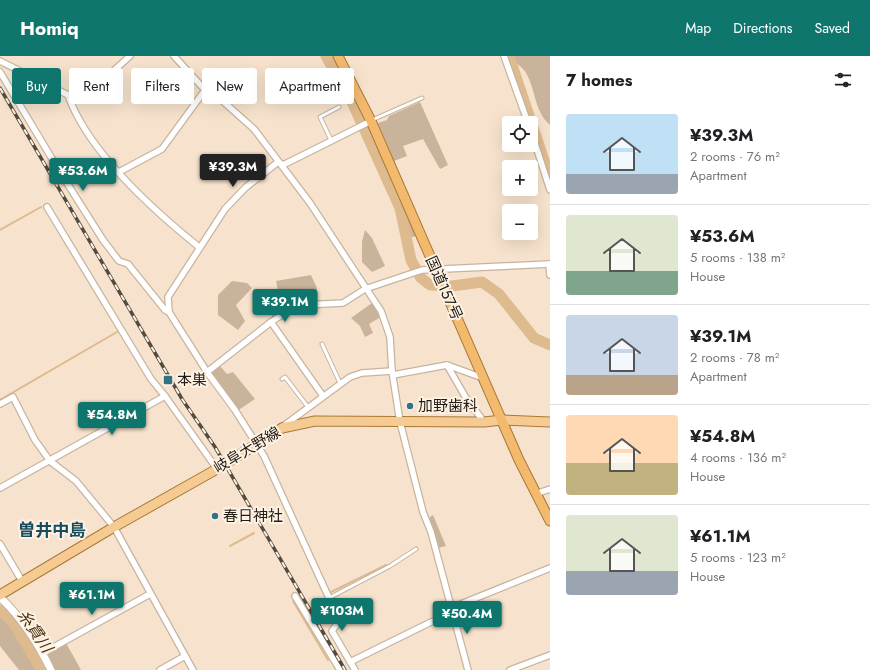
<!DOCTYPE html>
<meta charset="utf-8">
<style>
:root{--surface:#fff;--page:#f2f2f2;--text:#202124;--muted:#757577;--line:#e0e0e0;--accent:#0f766e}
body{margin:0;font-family:Jost,"Noto Sans JP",sans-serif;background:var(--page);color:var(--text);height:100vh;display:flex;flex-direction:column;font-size:15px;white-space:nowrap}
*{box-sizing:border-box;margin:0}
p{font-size:13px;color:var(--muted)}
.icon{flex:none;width:22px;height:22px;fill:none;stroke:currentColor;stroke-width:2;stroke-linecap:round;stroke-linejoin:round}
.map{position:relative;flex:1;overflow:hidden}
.side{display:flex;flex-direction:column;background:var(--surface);width:320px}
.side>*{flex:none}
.hud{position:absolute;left:12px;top:12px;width:380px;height:36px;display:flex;gap:8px}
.buttons{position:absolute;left:502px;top:60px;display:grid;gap:8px}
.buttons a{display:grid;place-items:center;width:36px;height:36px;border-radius:4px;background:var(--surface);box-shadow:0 4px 16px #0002;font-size:20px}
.price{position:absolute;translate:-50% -34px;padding:0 9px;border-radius:4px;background:var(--accent);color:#fff;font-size:13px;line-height:26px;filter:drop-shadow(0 1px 2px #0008)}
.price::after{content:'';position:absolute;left:50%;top:24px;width:12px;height:9px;margin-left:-6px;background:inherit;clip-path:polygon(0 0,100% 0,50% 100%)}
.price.active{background:#222;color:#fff}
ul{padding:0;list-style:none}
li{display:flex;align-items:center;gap:12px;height:100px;padding:0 16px}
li+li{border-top:1px solid var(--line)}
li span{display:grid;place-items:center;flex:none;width:112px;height:80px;border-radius:4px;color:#555}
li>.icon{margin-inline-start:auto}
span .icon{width:48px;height:48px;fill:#fffc;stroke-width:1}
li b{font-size:17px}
h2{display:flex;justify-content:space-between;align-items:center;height:48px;padding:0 16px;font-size:17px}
.chip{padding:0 14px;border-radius:4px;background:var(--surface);box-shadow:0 4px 16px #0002;font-size:14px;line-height:36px}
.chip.active{background:var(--accent);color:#fff}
header{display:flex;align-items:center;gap:24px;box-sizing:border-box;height:56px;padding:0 20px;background:var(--accent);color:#fff}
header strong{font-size:19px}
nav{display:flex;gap:22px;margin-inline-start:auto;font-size:14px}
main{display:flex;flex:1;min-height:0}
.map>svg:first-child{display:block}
.green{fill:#c9b39a}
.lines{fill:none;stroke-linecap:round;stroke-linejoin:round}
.stream{stroke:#deba8f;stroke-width:2}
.river{stroke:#deba8f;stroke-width:11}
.service-casing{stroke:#c7b49f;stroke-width:5}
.minor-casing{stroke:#c7b49f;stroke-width:8}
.tertiary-casing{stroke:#c7b49f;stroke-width:9}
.primary-casing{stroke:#a87837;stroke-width:11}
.trunk-casing{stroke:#a87837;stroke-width:11}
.service{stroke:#fff;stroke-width:3}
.minor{stroke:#fff;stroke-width:5.5}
.tertiary{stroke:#fff;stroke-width:7}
.primary{stroke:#f6cb92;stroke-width:9}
.trunk{stroke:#f3ba6e;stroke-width:9}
.rail-casing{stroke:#544b3f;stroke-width:3.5}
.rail{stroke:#fef2e5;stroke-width:2;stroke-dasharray:6;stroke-linecap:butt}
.poi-dot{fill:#317286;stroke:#fef2e5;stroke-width:1.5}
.labels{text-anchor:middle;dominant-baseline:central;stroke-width:4;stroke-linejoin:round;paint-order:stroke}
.street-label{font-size:15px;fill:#221c13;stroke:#fef2e5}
.poi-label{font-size:15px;fill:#221c13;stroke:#fef2e5;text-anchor:start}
.water-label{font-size:16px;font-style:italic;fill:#4f3514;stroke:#fef2e5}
.quarter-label{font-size:17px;font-weight:bold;fill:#194d5d;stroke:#fef2e5}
</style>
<header>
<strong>Homiq</strong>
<nav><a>Map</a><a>Directions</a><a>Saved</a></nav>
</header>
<main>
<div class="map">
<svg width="550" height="614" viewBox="0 0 550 614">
<rect width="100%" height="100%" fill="#f7e3cd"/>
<!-- green -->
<g class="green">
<path d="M512 0H550V69C534 55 536 34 526 17 522 10 515 8 512 0Z"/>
<path d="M420 46 448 109 440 113 423 83 403 90 407 100 394 105 378 67 387 64 389 60Z"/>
<path d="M405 156 416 180 409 182 404 161Z"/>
<path d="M365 174 372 182 385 210 372 216 362 206V186Z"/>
<path d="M311 219 317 232 315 246H304L273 262 263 246 278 235 276 225Z"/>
<path d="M232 225 247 227 252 232 236 249 245 265 238 274 218 259V239Z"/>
<path d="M372 247 381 261 369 268 373 277 365 281 360 270 351 262Z"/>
<path d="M219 309 227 318 233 316 255 343 237 355 210 315Z"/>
<path d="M433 459 446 490 438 492 430 464V461Z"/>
<path d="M0 550 17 565 46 614H19L0 590Z"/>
<path d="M66 587 81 614H54L46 598Z"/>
</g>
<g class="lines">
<!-- stream -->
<g class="stream">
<path d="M0 174 41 151"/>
<path d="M0 344 117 276"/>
<path d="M230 490 254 477"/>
<path d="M331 536 386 509"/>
<path d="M293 545 328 604"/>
</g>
<!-- river -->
<g class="river">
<path d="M326 0 352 46 400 152 411 204 421 222 430 229 452 230 482 226 499 238 534 282 550 289"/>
<path d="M509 0 550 122"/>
<path d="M0 554 12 565 42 614"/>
</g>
<defs>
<g id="service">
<path d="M372 64 422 42"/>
<path d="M331 84 320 61 339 51"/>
<path d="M322 288 340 327"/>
<path d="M282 323 285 321 308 351"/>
<path d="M329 542 390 510 416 493"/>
</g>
<g id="minor">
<path d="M174 0 205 34 217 40 254 73 310 147 381 255 390 281 392 315 400 366 423 456 431 476 468 614"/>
<path d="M504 0 528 67"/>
<path d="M0 5 68 39 99 28 130 0"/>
<path d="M0 16 60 116 103 184 119 205 128 208 165 254 169 256 207 316 235 354 264 400 329 542 337 568 332 575 355 614"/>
<path d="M68 39C88 96 153 154 199 191"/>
<path d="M531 75 550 134"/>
<path d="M283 109 371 65"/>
<path d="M119 116 162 93 205 34"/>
<path d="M47 151 151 323 165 340 217 413"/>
<path d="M549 208 550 219"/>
<path d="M169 256 168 241 225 153 245 132 278 106 283 109"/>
<path d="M271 266 323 340"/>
<path d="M447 309 483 322"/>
<path d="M207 316 271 266 285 257 304 249 343 247 365 233 422 214 550 208"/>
<path d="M393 319 447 309 466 342 484 366"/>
<path d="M0 348 13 341 35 384 50 405 76 425 114 471 193 614"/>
<path d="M282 371 350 321 362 317 392 315"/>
<path d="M0 432 165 340"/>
<path d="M535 438 550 433"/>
<path d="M0 488 22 525"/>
<path d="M295 540 340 614"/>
<path d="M451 552 550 512"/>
<path d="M43 597 150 538"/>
<path d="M350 606 431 566 453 560"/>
<path d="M160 614 185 600"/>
<path d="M510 614 550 599"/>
</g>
<path id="tertiary" d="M0 541C21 561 38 587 51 614"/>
<path id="primary" d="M0 539 114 471 217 413 282 372 315 365 484 366 502 364 550 366"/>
<path id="trunk" d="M338 0 371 65 519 404 550 465"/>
</defs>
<!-- service casing -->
<use href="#service" class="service-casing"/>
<!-- minor casing -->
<use href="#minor" class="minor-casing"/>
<!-- tertiary casing -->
<use href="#tertiary" class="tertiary-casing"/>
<!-- primary casing -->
<use href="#primary" class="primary-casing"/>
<!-- trunk casing -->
<use href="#trunk" class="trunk-casing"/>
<!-- service -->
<use href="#service" class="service"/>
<!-- minor -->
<use href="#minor" class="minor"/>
<!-- tertiary -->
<use href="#tertiary" class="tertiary"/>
<!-- primary -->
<use href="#primary" class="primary"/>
<!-- trunk -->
<use href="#trunk" class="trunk"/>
<defs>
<path id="rail" d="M0 32 182 343 215 391 345 614"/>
</defs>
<!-- rail casing -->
<use href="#rail" class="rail-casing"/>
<!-- rail -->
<use href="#rail" class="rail"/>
</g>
<!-- markers -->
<g class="poi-dot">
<rect x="163" y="319" width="10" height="10" rx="2"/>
<circle cx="410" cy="350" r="4"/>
<circle cx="215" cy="460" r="4"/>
</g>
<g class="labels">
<!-- street labels -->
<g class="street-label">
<text transform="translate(444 232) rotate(66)">国道157号</text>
<text transform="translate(247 394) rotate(-31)">岐阜大野線</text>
</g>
<!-- poi labels -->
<g class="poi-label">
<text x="177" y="324">本巣</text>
<text x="418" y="350">加野歯科</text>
<text x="223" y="460">春日神社</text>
</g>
<!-- water labels -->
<g class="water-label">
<text transform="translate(35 575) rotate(55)">糸貫川</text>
</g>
<!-- quarter labels -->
<g class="quarter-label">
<text x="52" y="474">曽井中島</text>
</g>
</g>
</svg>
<div class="buttons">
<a><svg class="icon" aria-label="locate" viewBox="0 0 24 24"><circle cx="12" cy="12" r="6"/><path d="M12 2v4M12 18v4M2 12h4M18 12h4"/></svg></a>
<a>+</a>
<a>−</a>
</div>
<b class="price active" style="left:233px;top:132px">¥39.3M</b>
<b class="price" style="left:83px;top:136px">¥53.6M</b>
<b class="price" style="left:285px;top:267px">¥39.1M</b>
<b class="price" style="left:112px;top:380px">¥54.8M</b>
<b class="price" style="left:92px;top:560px">¥61.1M</b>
<b class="price" style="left:342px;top:576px">¥103M</b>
<b class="price" style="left:467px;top:579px">¥50.4M</b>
<div class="hud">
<a class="chip active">Buy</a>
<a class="chip">Rent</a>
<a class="chip">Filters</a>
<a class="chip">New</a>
<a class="chip">Apartment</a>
</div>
</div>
<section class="side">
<h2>7 homes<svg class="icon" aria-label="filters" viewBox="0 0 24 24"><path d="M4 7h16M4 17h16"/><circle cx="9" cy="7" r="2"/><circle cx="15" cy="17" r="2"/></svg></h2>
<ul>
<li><span style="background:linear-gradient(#bfe0f5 75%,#9aa5b1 0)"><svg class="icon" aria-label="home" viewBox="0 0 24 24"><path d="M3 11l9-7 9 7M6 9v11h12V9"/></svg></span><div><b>¥39.3M</b><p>2 rooms · 76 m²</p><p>Apartment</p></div></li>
<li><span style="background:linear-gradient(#dfe7d0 70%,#7fa58c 0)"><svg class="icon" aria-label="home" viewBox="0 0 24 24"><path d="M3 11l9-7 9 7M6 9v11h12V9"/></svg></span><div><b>¥53.6M</b><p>5 rooms · 138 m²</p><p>House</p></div></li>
<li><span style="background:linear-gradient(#c9d6e8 75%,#b9a48a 0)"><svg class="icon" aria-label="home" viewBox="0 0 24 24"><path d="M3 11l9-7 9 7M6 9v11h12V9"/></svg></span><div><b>¥39.1M</b><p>2 rooms · 78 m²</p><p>Apartment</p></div></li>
<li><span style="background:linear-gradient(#ffd9b3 60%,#c2b280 0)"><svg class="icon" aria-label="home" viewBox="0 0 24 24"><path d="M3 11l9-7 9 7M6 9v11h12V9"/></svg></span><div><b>¥54.8M</b><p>4 rooms · 136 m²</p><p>House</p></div></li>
<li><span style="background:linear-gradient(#dfe7d0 70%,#9aa5b1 0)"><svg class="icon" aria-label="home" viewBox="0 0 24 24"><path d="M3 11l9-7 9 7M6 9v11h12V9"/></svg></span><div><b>¥61.1M</b><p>5 rooms · 123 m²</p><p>House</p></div></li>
</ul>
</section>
</main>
